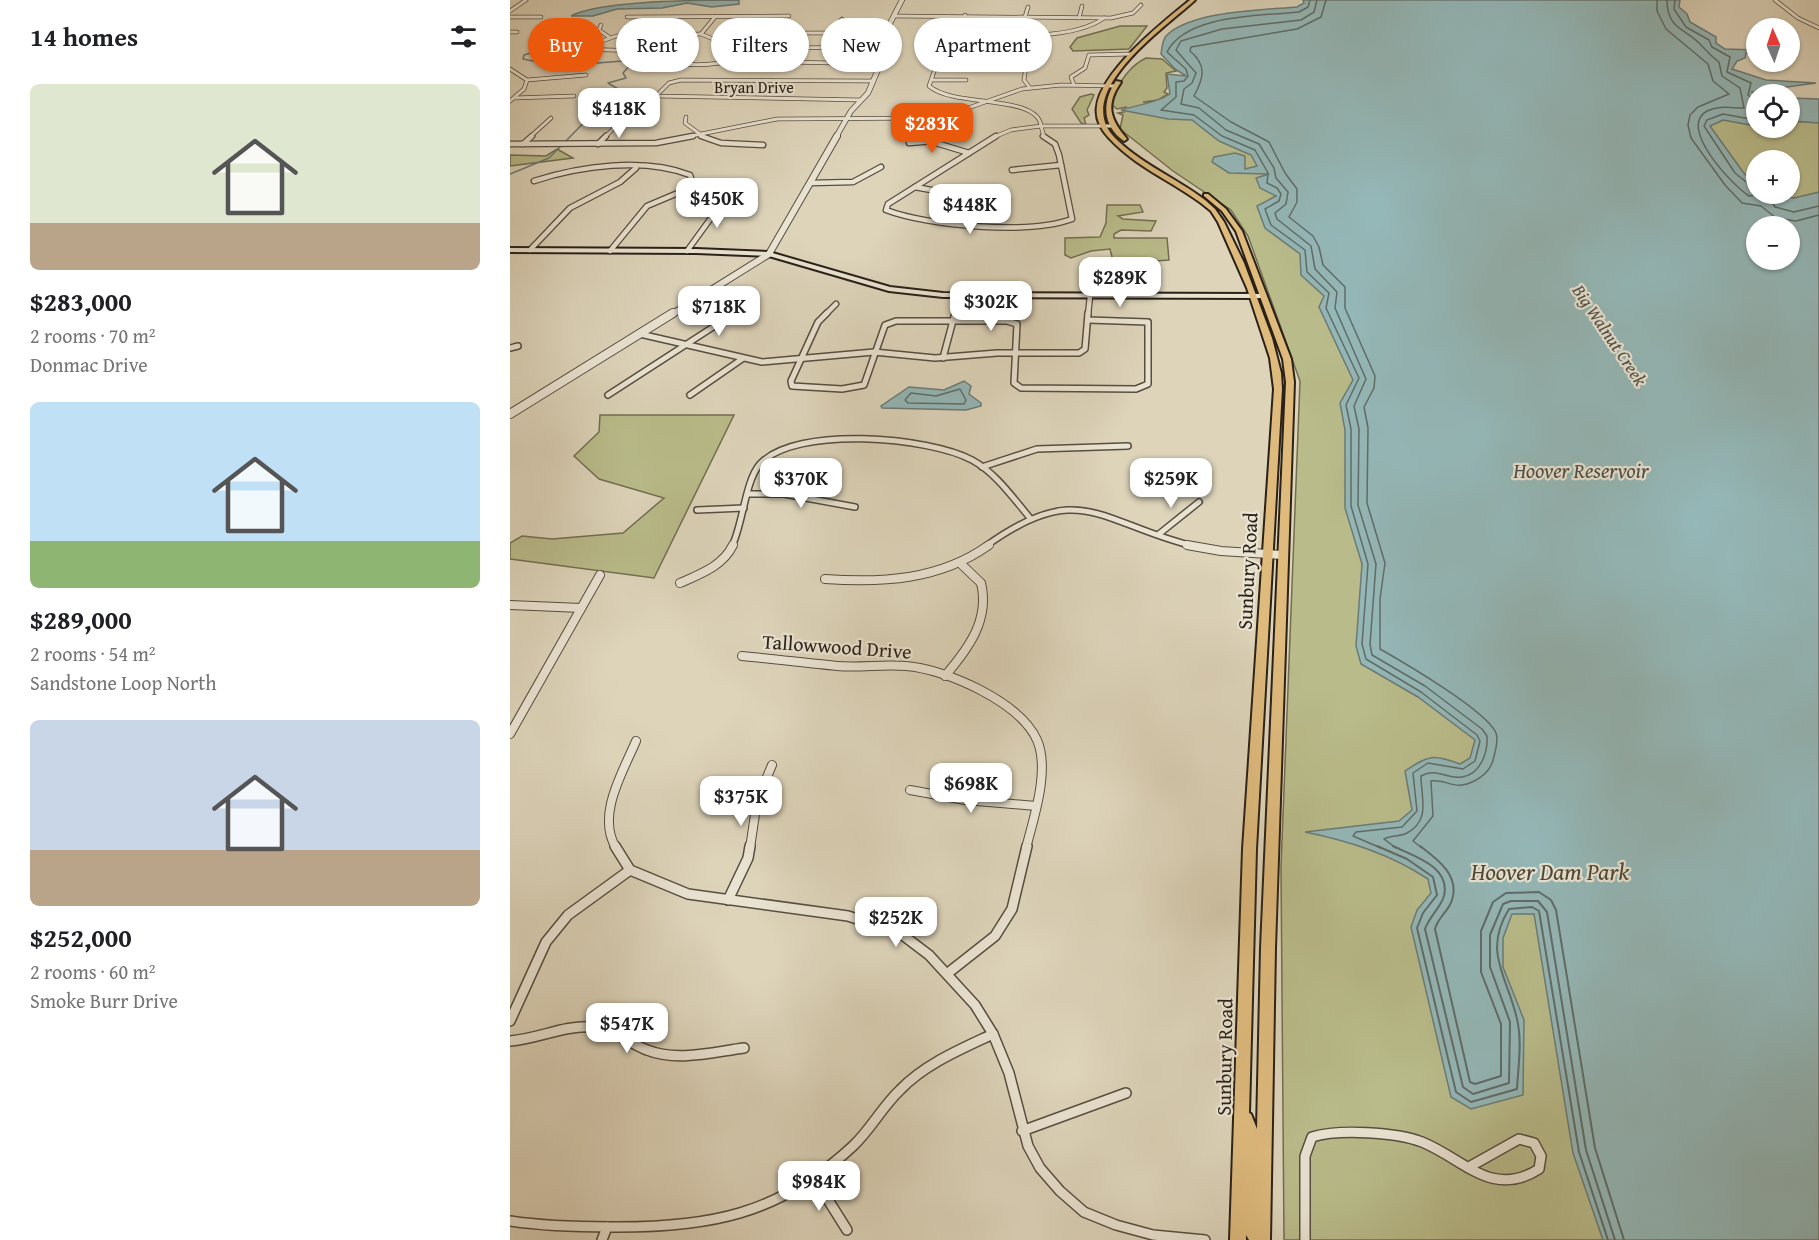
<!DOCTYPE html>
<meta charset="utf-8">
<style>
:root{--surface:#fff;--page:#f6f6f6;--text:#202124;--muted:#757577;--accent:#ea580c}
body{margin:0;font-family:"Gentium Book Plus",serif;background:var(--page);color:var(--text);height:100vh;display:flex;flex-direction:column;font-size:22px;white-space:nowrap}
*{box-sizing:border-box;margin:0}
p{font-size:20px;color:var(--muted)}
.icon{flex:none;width:33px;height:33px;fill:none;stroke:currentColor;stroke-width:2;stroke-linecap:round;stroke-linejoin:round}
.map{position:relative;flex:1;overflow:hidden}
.side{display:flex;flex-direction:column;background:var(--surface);width:510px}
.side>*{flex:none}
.hud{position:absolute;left:18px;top:18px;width:570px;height:54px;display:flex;gap:12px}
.needle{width:39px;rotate:357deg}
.controls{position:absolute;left:1236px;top:18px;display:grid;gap:12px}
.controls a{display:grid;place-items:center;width:54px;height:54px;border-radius:50%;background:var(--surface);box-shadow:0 2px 4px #0004;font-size:30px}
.price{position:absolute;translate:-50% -51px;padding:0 14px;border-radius:12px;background:#fff;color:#222;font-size:20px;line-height:39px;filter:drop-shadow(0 2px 3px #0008)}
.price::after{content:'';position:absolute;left:50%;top:36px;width:18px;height:14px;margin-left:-9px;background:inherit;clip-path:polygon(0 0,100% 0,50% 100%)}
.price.selected{background:var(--accent);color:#fff}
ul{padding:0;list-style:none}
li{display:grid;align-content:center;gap:12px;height:318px;padding:0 30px}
li span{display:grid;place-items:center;height:186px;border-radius:9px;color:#555}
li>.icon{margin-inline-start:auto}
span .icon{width:108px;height:108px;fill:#fffc;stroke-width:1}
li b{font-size:26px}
h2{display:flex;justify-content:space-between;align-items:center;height:72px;padding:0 30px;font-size:26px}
.tag{padding:0 21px;border-radius:27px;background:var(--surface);box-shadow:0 2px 4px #0004;font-size:21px;line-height:54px}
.tag.selected{background:var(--accent);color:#fff}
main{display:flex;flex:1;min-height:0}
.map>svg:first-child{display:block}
.green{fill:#b9bb8a;stroke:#726e51;stroke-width:1.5;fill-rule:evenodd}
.water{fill:#94b7b7;stroke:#6a7b77;stroke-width:1.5;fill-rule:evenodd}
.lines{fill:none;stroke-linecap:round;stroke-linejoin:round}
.shore-far1{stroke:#5f6c68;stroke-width:1.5}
.shore{stroke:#5f6c68;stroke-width:2}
.stream{stroke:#6a7b77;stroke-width:1.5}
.minor-far4-casing{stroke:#574e40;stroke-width:4.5}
.minor-far3-casing{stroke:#574e40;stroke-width:7}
.minor-far2-casing{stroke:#574e40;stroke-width:8}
.minor-far1-casing{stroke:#574e40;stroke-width:10}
.minor-casing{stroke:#574e40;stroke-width:12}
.tertiary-far2-casing{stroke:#574e40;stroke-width:6}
.tertiary-far1-casing{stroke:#574e40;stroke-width:8}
.tertiary-casing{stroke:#574e40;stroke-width:10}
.secondary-casing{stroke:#2a2118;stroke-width:4}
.primary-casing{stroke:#2a2118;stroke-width:4}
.minor-far4{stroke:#e9e3d2;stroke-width:3}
.minor-far3{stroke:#e9e3d2;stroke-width:4.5}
.minor-far2{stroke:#e9e3d2;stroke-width:5}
.minor-far1{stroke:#e9e3d2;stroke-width:8}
.minor{stroke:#e9e3d2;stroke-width:9}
.tertiary-far2{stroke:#e9e3d2;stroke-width:4.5}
.tertiary-far1{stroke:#e9e3d2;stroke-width:6}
.tertiary{stroke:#e9e3d2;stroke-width:8}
.secondary{fill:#e9e3d2;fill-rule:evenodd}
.primary{fill:#deba7d;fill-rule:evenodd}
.labels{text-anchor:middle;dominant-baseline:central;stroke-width:4.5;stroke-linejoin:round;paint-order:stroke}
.far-street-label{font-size:16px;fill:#2a2118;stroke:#e9e3d2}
.far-water-label{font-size:18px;font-style:italic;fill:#4a4e48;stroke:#e9e3d2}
.street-label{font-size:20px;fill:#2a2118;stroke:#e9e3d2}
.water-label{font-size:21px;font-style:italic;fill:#4a4e48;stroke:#e9e3d2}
.near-park-label{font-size:24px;font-style:italic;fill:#4e4834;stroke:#e9e3d2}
</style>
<main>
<section class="side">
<h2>14 homes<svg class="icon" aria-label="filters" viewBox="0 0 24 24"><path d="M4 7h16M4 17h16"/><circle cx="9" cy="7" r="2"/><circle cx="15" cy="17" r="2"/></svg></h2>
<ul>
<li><span style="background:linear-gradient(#dfe7d0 75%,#b9a48a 0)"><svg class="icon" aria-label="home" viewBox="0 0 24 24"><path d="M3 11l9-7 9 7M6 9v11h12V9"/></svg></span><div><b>$283,000</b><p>2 rooms · 70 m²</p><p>Donmac Drive</p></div></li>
<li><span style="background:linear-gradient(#bfe0f5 75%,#8fb573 0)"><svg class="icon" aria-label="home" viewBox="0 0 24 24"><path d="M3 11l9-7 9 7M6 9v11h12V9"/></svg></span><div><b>$289,000</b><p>2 rooms · 54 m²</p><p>Sandstone Loop North</p></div></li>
<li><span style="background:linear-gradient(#c9d6e8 70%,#b9a48a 0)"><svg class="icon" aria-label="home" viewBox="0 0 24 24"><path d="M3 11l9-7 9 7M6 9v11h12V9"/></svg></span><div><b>$252,000</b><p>2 rooms · 60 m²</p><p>Smoke Burr Drive</p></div></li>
</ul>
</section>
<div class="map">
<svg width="1309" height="1240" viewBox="0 0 1309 1240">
<rect width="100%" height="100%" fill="#ddd4ba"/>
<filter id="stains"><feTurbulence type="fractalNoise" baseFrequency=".00333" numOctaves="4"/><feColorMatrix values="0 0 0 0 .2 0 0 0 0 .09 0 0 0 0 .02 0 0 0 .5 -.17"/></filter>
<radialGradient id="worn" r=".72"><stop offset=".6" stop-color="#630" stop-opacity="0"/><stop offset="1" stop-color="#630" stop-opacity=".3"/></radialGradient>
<!-- green -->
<g class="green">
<path d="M610 26H637L619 49 563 51 560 47 567 38Z"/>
<path d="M636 58 652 59 666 71 656 73 657 88 654 92 658 94 648 100 633 102H1246V128H1280V103L1309 104V1240H774L771 867 790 381 738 236 721 210 663 171 610 129 613 115 608 113 614 112 616 107 607 109 600 103C607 86 619 66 636 58ZM1246 160H1280V194H1246ZM1246 226H1280V260H1246Z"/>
<path d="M581 94 584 95 577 110 579 115 574 118 576 125 571 123 562 109 570 97Z"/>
<path d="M47 149 63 158 0 166V155L36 156Z"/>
<path d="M597 205H630L633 212 608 216 613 219 646 221 641 231 611 230 604 234V238H657L659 260 632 262V271L626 269 622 258H608L610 273H606L600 249 581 251 561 258 555 255V238L590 237 596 223Z"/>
<path d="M90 415H224L144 578 0 559V543L12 536 42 539 113 533 154 498 89 479 64 456 89 432Z"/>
</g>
<!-- water -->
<g class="water">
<path d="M229 0V4L202 7 177 3 152 8 107 9 83 16H61C90 0 191 0 229 0Z"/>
<path d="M793 0H1170L1169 7 1177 14 1180 22 1206 37V43L1215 49 1246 50V52L1236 53 1235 58 1227 61 1222 69 1256 80 1306 83 1242 92 1246 95V126L1213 120 1200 126 1233 172 1246 186V194H1264L1284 198 1309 192V1240H1093L1063 1153 1024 914H1002L993 938V967L1014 1020 1013 1095 961 1109 941 1097 901 927 907 910 921 893 918 879C880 854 839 841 795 832L889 821 902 810 895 771C919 755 923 754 950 764L960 758 965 740 908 697 851 664 846 646 852 564 835 508V430L830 403 843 380 809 307 814 296 791 275 790 254 755 228 747 206 766 196 750 188 746 178 759 174 719 173 702 162 704 157 725 153 735 156V169L747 166 741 155 709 141 682 120 658 119 611 110C627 105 647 103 660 94L657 74 676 76 665 69 651 54C652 48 652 41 656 36 680 11 753 10 787 7L794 3ZM1246 226H1280V260H1246Z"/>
<path d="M1280 98 1309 99V123L1280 121Z"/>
<path d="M454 381 461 386 459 394 471 403V406L456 410 372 408 371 406 399 387 434 390Z"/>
</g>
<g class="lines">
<!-- shore-far1 -->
<g class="shore-far1">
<path d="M800 0 798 7 789 12C751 16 676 14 657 52L676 69 678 76 674 81 666 82V97L651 110 684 115 712 136 745 150 758 173 757 183 767 188 771 194 769 201 755 209 761 225 795 250 797 272 819 293 816 308 849 378 836 405 841 429V506L858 564 852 644 856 659 911 692 967 735 970 741 965 761 953 769 918 763 903 773 907 811 892 827 846 832 843 836 871 848"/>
<path d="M807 0 804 12 791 20 712 29 671 41 666 50 686 73 682 83 674 89 671 104 689 108 716 130 749 144 764 168 766 178 778 192 776 204 765 213 767 219 801 246 805 269 827 292 825 308 856 379 844 406 849 429 848 505 866 564 860 644 862 655 915 686 972 729 977 736C978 752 971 774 952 777 937 780 927 767 911 776 911 798 921 820 897 833 890 837 881 835 874 839L886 848"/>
<path d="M816 0 811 17 787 29 681 47 680 51C697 65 694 78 684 96L721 122 759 142 775 173 787 189V202L779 217 803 236 809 247 813 265 835 287V308L865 376 864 388 854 407 858 428 857 503 875 563 870 599V649C893 662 977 711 986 733 989 741 985 752 983 760 980 773 965 783 952 785 943 787 932 779 921 781L923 816 903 841 912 848"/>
<path d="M1147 0V11L1156 29 1198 64 1203 81 1219 94 1188 107 1180 115 1178 125 1181 138 1215 185 1232 203 1251 206 1266 218 1286 221 1309 215"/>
<path d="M1157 0C1157 30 1176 28 1192 46 1198 52 1202 57 1209 62L1212 76 1230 88 1234 108C1222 108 1208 105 1197 111 1167 127 1222 185 1239 196L1257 194 1265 207 1284 212 1309 206"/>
<path d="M1165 0 1164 9 1176 27 1199 40 1202 47 1220 57 1217 72 1241 83 1238 95 1246 101"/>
<path d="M1246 120 1213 114 1197 120 1194 126 1225 173 1246 190"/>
<path d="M450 389 456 400 454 404 398 403 395 400 401 393 426 396Z"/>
</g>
<!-- shore -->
<g class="shore">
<path d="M867 846 897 859 923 877 927 895 913 913 907 928 946 1092 961 1102 1007 1089C1008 1068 1012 1045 1008 1024 1000 979 971 954 999 909L1022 907 1029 911 1069 1152 1098 1240"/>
<path d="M883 846C903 856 941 866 934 896 931 907 919 917 915 929L953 1087 963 1094 999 1083 1000 1022 980 967V935L993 904 1001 901H1028L1037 912 1076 1150 1105 1240"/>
<path d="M910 846C927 859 950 875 942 900 939 911 928 917 925 929L960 1082 965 1084 991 1076V1024L971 972V931L983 902 996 893 1029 892 1041 900 1046 910 1085 1148 1114 1240"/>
</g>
<!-- stream -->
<g class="stream">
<path d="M53 21 43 25 55 34 53 43 14 55 13 59 48 66 113 61 121 64 113 73 116 78 98 83 113 92 105 102 87 109 55 142"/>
<path d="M0 174 39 158 51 146"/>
</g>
<defs>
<g id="minor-far4">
<path d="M1265 0 1288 18 1309 28"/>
<path d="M0 11 16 0"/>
<path d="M455 15 452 25 432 49 419 86C444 108 528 94 531 126"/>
<path d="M385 16 601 18 623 13 631 5"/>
<path d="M0 17H31"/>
<path d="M117 17 279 16"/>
<path d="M205 17 191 34 218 45 220 56 231 61 371 64"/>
<path d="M515 17 518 7"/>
<path d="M569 18 572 6"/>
<path d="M91 25 89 30 99 37"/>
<path d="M0 32H7"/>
<path d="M319 33 332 19"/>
<path d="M446 33C487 35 560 42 594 18"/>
<path d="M191 34 106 36 70 49 160 52 163 54 157 61C180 67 204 65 227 60"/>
<path d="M135 36 145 26"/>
<path d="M208 41 257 33H375"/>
<path d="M484 45 488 34"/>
<path d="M535 45 536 33"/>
<path d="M277 48 375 47"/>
<path d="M428 62 513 63 516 66 514 80 520 88"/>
<path d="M0 69 17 80 14 89 0 101"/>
<path d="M17 80 76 75"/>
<path d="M422 80H456"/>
<path d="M564 85 561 77 575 68 579 55 621 54"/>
<path d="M4 98 64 96"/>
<path d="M351 100 146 96 159 83 171 80 363 81"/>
<path d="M176 117 175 123 194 137"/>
<path d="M531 126H602"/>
<path d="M531 126 534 137"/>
<path d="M20 137 41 118"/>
<path d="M95 137 114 118"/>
<path d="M176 137 267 119 430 118 512 89 551 85 604 86"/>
<path d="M425 137 433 125 430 118"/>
<path d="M484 137 501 130 531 126"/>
</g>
<g id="minor-far3">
<path d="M191 136 211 143 253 145"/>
<path d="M425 136 426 143 459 153"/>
<path d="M486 136 378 204 376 210C418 226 519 235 562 219L549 155 545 144 533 136"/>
<path d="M399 143 424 141"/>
<path d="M0 144 146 143 183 136"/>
<path d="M13 144 22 136"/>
<path d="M88 144 96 136"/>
<path d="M502 170 551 165"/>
<path d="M24 181C70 166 134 157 180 175L182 181 175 190 137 206 100 251"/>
<path d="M300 183 343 182 371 167"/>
<path d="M405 187 459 197H489"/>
<path d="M20 250 60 208 110 182 126 168"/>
<path d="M177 251 217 196 223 193"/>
<path d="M315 315 326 304"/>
<path d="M445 315 450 296"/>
<path d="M578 315 580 296"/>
</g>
<g id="minor-far2">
<path d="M317 313 308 322 281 381 282 386 332 389 354 385 375 325 386 321H497L507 324 504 383 511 388 626 389 638 384V322L578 320"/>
<path d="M130 334 252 362 364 352 425 358 487 353H569L575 349 578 313"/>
<path d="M0 348 8 346"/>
<path d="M433 358 445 313"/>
<path d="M98 395 217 318 227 315 241 317"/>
<path d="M180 395 232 359"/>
<path d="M472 467 527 449 618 446"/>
<path d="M238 494H274L345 507"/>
<path d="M187 510 234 508"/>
<path d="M649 534 689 502"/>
<path d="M222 546C233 524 235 481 250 464 286 425 419 437 462 460 486 473 503 498 520 518"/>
<path d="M476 546C570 478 590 523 683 546"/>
</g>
<g id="minor-far1">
<path d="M677 545 711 551 773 555"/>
<path d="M315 579C373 583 430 580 479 545"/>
<path d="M170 583C190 574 213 566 223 545"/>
<path d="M0 605 71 608"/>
<path d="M232 656C264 659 296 663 327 666 350 668 373 664 396 666 436 669 510 702 527 740 540 770 524 817 516 848"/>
<path d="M435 676C458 649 480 620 471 583L450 563"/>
<path d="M0 734 90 575"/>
<path d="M400 790 455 800 526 806"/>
<path d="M106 848C86 815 113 772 126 741"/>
<path d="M240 848 247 801 262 765"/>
</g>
<g id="minor">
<path d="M105 846 120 870 178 894 338 916 390 933 419 955 465 1005 483 1034 499 1073 518 1146 530 1168 550 1191 574 1212 606 1225 643 1235 695 1240"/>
<path d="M218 900 238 858 240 846"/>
<path d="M438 973 485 936 502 909 517 846"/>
<path d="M0 1021 36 942 58 915 120 870"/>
<path d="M0 1041C28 1039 54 1025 82 1027 104 1028 118 1043 137 1050 167 1062 203 1052 234 1048"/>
<path d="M512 1131 616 1093"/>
<path d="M305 1179 337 1230"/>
<path d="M0 1221C33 1226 67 1227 100 1227 198 1228 269 1215 343 1146 361 1129 372 1107 390 1090 415 1064 451 1049 483 1034"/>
<path d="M92 1240 97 1227"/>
<path d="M795 1240V1156L802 1137C828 1129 886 1132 912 1142 954 1159 982 1199 1029 1169L1031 1156 1024 1143 1009 1139 959 1167"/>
</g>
<path id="tertiary-far2" d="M326 137 341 111 358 93 376 51 373 37 392 0"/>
<path id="tertiary-far1" d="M161 315 259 254 327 136"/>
<path id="tertiary" d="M0 414 163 313"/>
<path id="secondary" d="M0 248 186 249 259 252 380 287 433 293 753 294 757 296 753 298 433 297 379 291 259 256 186 253 0 252Z"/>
<g id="primary">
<path d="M680 0H685C656 27 560 92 605 138 631 164 666 178 695 200L705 209 714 222 734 263 762 338 771 373 772 389 746 849 739 1113 741 1114 747 1129 751 948 776 382 773 359 726 231 712 211 694 196V194H698L716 209 732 231 781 359 784 382 765 948 760 1240H739L736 1235V1240H720L733 849 764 389 760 358 737 288 708 222 701 211 691 203C661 181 625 166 600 139 591 130 585 118 587 106 592 70 653 22 680 0Z"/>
<path d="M606 81 611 82C595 105 600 119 617 139L614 141C592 126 592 101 606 81Z"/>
</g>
</defs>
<!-- minor-far4 casing -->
<use href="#minor-far4" class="minor-far4-casing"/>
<!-- minor-far3 casing -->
<use href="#minor-far3" class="minor-far3-casing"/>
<!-- minor-far2 casing -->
<use href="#minor-far2" class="minor-far2-casing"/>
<!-- minor-far1 casing -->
<use href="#minor-far1" class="minor-far1-casing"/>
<!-- minor casing -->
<use href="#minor" class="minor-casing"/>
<!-- tertiary-far2 casing -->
<use href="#tertiary-far2" class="tertiary-far2-casing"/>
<!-- tertiary-far1 casing -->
<use href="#tertiary-far1" class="tertiary-far1-casing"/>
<!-- tertiary casing -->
<use href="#tertiary" class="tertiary-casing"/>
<!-- secondary casing -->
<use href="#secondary" class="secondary-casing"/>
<!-- primary casing -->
<use href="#primary" class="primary-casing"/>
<!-- minor-far4 -->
<use href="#minor-far4" class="minor-far4"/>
<!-- minor-far3 -->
<use href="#minor-far3" class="minor-far3"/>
<!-- minor-far2 -->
<use href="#minor-far2" class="minor-far2"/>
<!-- minor-far1 -->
<use href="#minor-far1" class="minor-far1"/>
<!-- minor -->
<use href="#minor" class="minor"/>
<!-- tertiary-far2 -->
<use href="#tertiary-far2" class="tertiary-far2"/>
<!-- tertiary-far1 -->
<use href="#tertiary-far1" class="tertiary-far1"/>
<!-- tertiary -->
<use href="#tertiary" class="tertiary"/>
<!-- secondary -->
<use href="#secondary" class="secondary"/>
<!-- primary -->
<use href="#primary" class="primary"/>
</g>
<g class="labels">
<!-- far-street labels -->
<g class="far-street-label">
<text x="244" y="87">Bryan Drive</text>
</g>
<!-- far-water labels -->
<g class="far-water-label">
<text transform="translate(1100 335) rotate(56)">Big Walnut Creek</text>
</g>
<!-- street labels -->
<g class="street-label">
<text transform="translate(737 571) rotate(-87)">Sunbury Road</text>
<text transform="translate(327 646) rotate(4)">Tallowwood Drive</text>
<text transform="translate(714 1057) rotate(-89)">Sunbury Road</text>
</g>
<!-- water labels -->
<g class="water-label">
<text x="1071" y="470">Hoover Reservoir</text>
</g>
<!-- near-park labels -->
<g class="near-park-label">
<text x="1040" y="871">Hoover Dam Park</text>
</g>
</g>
<rect width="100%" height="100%" filter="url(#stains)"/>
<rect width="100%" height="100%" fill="url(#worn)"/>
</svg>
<div class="controls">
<a><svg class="needle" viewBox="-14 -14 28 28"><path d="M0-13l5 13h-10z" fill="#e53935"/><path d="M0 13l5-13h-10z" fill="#757577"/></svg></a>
<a><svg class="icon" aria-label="locate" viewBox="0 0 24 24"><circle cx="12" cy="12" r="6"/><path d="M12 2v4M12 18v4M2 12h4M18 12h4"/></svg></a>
<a>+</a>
<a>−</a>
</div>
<b class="price" style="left:109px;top:139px">$418K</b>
<b class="price selected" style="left:422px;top:154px">$283K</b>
<b class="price" style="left:207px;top:229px">$450K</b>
<b class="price" style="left:460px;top:235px">$448K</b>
<b class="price" style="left:610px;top:308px">$289K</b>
<b class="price" style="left:481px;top:332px">$302K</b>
<b class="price" style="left:209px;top:337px">$718K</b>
<b class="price" style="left:291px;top:509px">$370K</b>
<b class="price" style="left:661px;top:509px">$259K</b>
<b class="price" style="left:461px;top:814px">$698K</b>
<b class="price" style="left:231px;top:827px">$375K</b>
<b class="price" style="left:386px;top:948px">$252K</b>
<b class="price" style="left:117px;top:1054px">$547K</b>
<b class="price" style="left:309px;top:1212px">$984K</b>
<div class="hud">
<a class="tag selected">Buy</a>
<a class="tag">Rent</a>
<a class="tag">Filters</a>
<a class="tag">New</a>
<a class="tag">Apartment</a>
</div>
</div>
</main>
